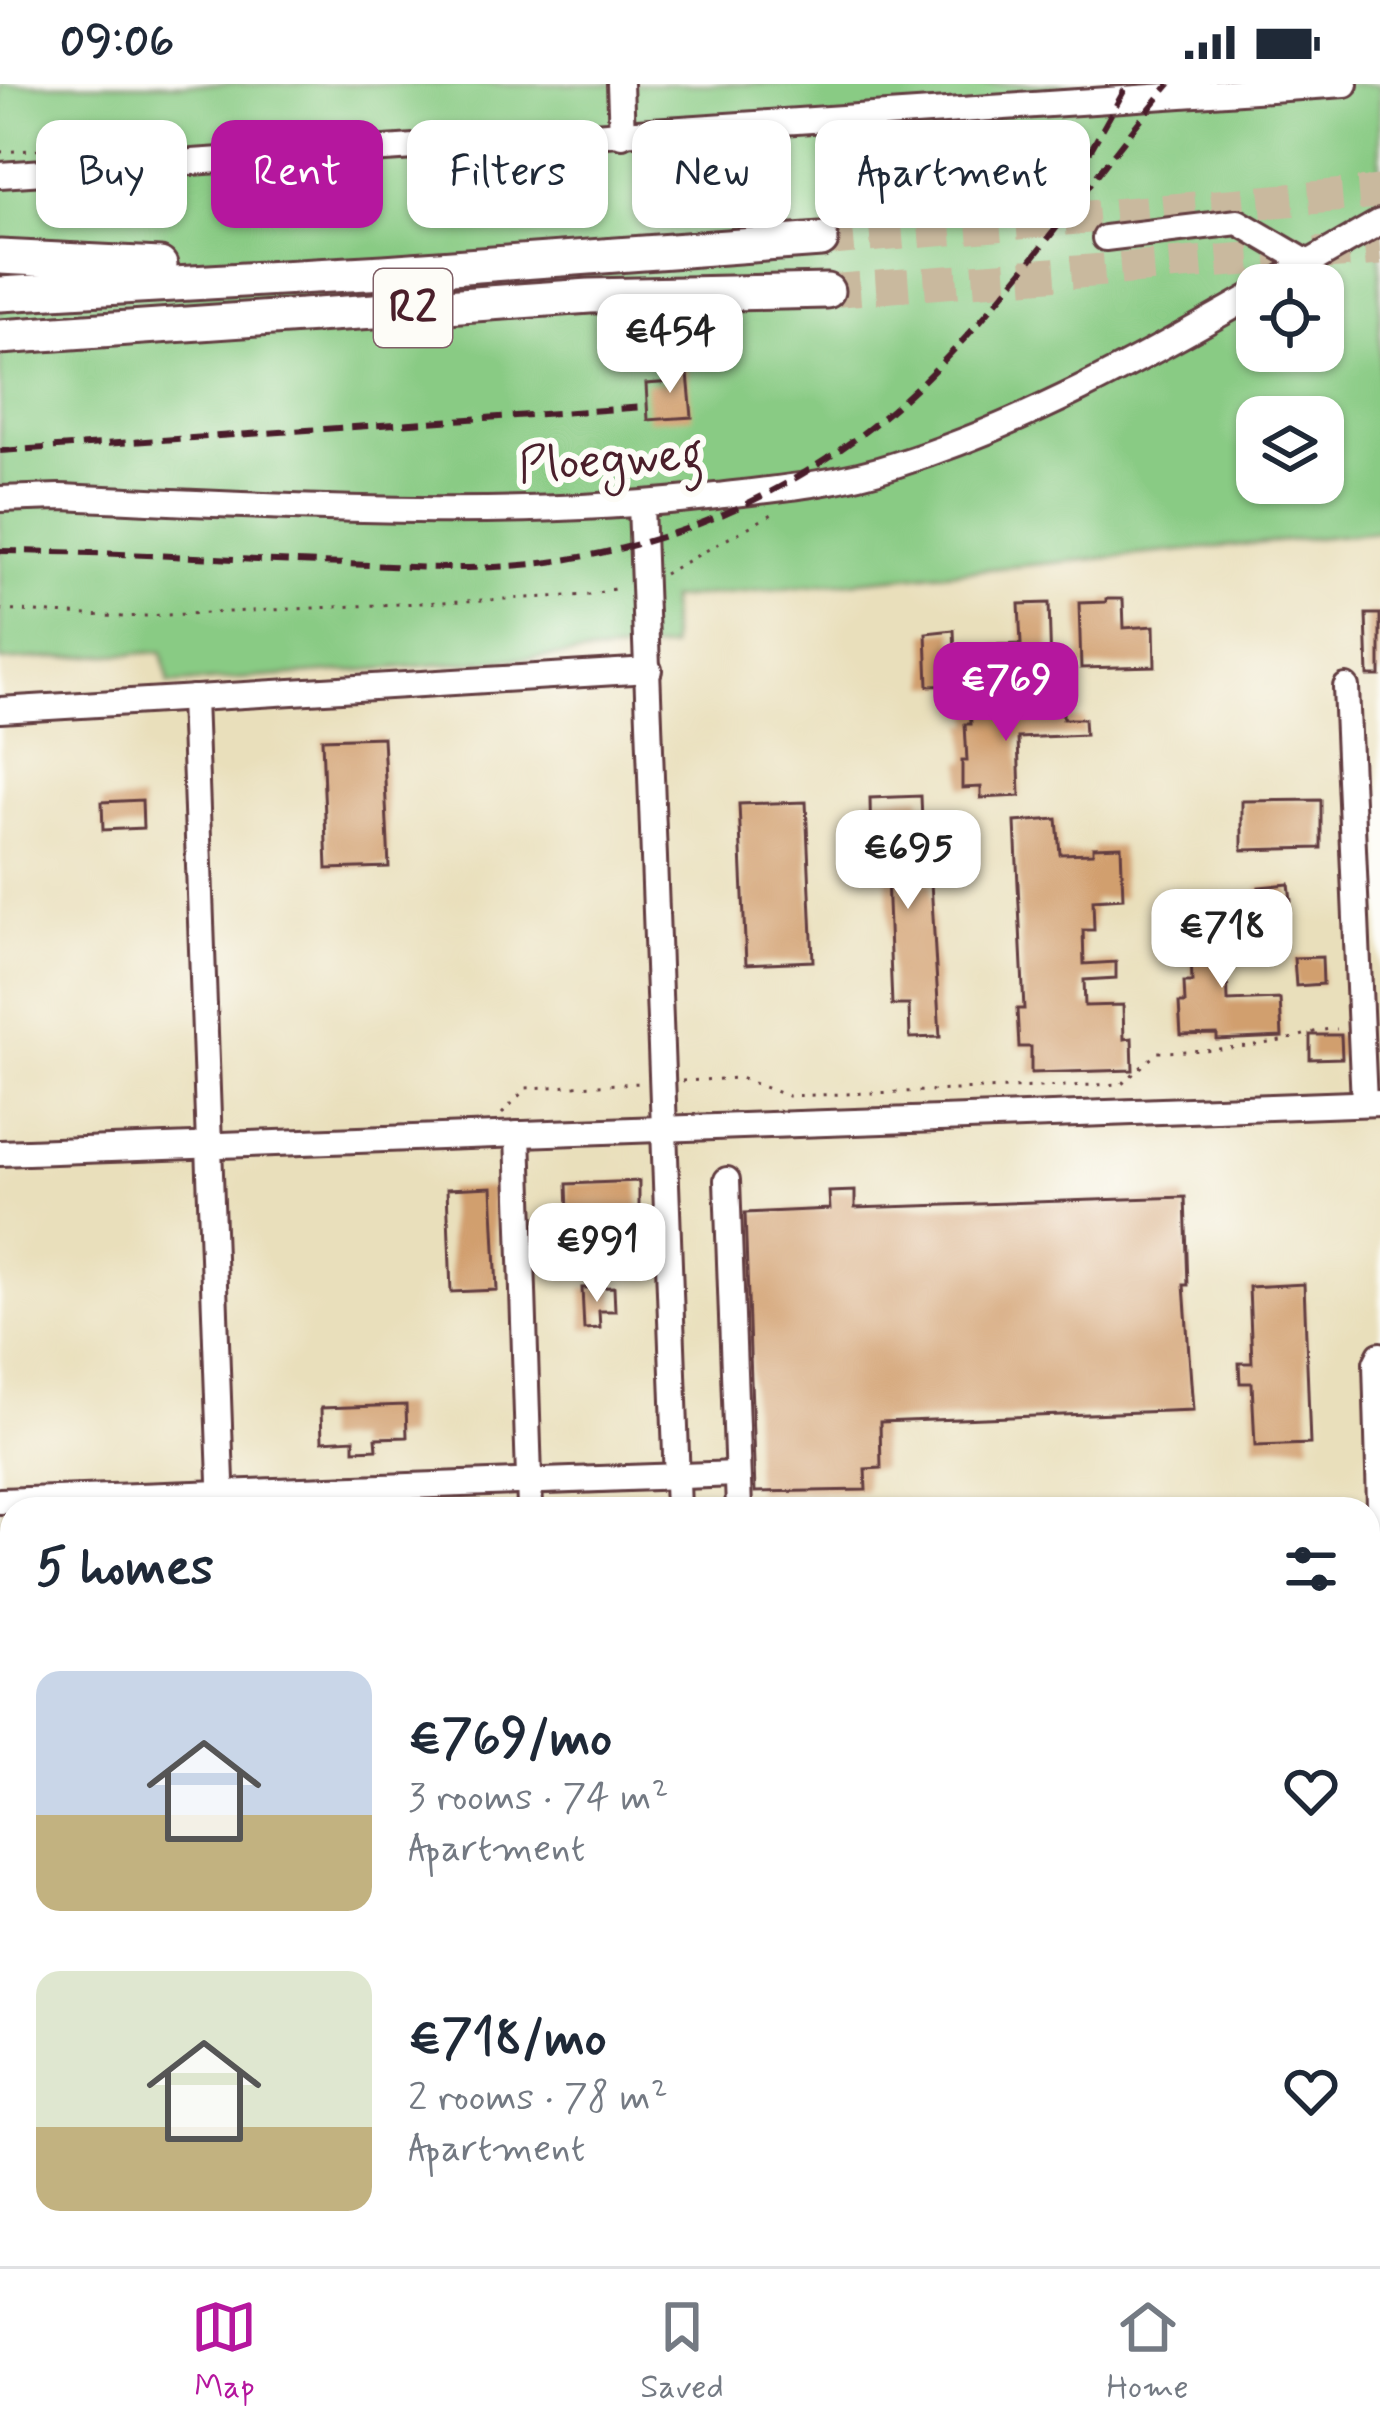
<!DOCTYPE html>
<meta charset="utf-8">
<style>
:root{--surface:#fff;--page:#f6f6f7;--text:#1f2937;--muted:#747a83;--line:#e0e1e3;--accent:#b5179e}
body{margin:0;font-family:Mynerve,sans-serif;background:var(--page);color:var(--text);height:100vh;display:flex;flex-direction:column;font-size:45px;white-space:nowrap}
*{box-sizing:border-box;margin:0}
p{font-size:39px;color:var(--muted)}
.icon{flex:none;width:66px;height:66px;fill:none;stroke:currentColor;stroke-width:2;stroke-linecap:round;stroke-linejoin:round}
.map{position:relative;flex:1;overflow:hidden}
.panel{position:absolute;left:0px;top:1413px;width:1380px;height:771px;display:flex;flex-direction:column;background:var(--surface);border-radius:36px 36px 0 0;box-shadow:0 3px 9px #0004}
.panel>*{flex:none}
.hud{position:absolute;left:36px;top:36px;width:1308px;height:108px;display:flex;gap:24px}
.tools{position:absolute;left:1236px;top:180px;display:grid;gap:24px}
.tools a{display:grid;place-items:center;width:108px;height:108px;border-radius:24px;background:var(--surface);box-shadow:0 3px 9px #0004;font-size:60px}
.price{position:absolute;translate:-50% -102px;padding:0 27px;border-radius:24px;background:#fff;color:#222;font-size:39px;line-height:78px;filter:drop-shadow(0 3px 6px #0008)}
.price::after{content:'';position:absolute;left:50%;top:72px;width:36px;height:27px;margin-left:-18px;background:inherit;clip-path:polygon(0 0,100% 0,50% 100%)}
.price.selected{background:var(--accent);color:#fff}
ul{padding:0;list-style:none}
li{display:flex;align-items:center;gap:36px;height:300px;padding:0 36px}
li span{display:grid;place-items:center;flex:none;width:336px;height:240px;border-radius:24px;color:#555}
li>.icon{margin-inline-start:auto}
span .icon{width:144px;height:144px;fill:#fffc;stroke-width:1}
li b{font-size:51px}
h2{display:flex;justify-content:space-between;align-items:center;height:144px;padding:0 36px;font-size:51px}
.chip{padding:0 42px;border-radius:24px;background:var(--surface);box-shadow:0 3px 9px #0004;font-size:42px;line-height:108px}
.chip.selected{background:var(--accent);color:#fff}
.status{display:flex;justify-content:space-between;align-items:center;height:84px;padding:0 60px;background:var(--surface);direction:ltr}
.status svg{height:33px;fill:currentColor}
.tab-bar{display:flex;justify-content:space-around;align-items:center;height:168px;border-top:3px solid var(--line);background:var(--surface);font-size:33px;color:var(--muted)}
.tab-bar a{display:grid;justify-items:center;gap:6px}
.tab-bar .selected{color:var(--accent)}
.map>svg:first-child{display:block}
.green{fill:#89cb84;stroke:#6a7558;stroke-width:3;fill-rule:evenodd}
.building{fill:#d19f6e}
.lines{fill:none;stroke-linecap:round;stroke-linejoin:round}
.highway-tunnel{stroke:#c9b99e;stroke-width:33;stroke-dasharray:33 16;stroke-linecap:butt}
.minor-casing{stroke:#623c41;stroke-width:30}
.highway-casing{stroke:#623c41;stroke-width:39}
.path{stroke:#623c41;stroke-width:3;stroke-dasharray:3 9;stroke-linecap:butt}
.minor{stroke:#fff;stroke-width:24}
.highway{stroke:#fff;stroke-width:33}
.rail{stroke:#4a1f2b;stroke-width:6;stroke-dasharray:18 9;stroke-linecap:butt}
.labels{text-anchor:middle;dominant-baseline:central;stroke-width:12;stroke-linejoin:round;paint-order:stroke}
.shield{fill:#fdfcf7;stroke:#806168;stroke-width:3}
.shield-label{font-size:45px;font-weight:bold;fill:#4a1f2b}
.street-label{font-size:48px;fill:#4a1f2b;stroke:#fdfcf7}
</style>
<div class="status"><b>09:06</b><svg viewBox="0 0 49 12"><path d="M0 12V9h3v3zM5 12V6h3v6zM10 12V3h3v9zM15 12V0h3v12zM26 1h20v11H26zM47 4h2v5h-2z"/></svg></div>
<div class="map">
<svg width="1380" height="2182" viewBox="0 0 1380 2182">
<rect width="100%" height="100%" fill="#fdfcf7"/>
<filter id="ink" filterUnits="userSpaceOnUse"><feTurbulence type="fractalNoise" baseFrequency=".00833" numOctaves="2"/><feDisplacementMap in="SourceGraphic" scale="24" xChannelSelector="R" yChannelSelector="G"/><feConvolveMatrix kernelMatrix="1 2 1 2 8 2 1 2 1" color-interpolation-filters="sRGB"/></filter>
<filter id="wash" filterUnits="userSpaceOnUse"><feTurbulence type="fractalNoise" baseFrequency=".004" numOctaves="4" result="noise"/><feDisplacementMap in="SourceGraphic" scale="48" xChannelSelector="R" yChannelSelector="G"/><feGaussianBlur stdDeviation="2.7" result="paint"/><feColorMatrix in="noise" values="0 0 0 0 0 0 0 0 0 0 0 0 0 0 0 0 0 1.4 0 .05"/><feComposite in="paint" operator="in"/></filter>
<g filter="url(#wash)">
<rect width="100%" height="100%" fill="#e9dfbb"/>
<!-- green -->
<path class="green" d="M0 0H1380V448L670 515 671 564 169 600 162 568 0 577ZM1257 201H1323V267H1257ZM1257 333H1323V399H1257Z"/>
<g id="blocks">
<!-- building -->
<g class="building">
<path d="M687 279 692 333 648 336 646 300 672 298 671 280Z"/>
<path d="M1106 515H1123L1124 544 1154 542 1155 582 1081 584 1079 519 1106 518Z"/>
<path d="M1049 519 1051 584 956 585 957 601 928 602 926 549 954 546 955 569 995 567V561L1021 560 1019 520Z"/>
<path d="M1366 530H1380V592H1368Z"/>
<path d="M987 621H1034V627L1047 626V630L1063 629V635H1084L1085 651 1018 654 1020 712 981 714V703L962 704V677H967L965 640H971L970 622Z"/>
<path d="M383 653 389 783 327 785 322 655Z"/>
<path d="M921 712 923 764 912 765 913 799 931 798 940 953 910 954 909 921H892L886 766H871L870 714Z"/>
<path d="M142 716 143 744 103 746 102 718Z"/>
<path d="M1321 716V764L1242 766V717Z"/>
<path d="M806 718 813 877 746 880 739 720Z"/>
<path d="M1057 735 1060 770 1093 769V763L1121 762 1123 814 1093 816 1094 846H1083L1084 880 1116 878V894L1084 896 1085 922 1123 921 1124 955 1132 954 1133 986 1031 989V963H1019L1017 925H1024L1015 738Z"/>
<path d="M1289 800 1291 817 1281 818 1282 847 1264 848 1259 803Z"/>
<path d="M1243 836 1244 852H1226L1228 917 1280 915 1282 953 1217 956V950L1181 951 1179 919H1185L1184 898H1192L1190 839Z"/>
<path d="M1322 873 1323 900 1296 902 1294 874Z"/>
<path d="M1310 951H1341L1342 974 1310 975Z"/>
<path d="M639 1097V1126L568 1129 567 1100Z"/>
<path d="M492 1103 497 1206 451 1208 447 1105Z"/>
<path d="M855 1107V1124L1185 1113 1188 1201H1184L1193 1326 880 1338 881 1384 865 1385 866 1406 755 1408 745 1129 830 1125 829 1108Z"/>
<path d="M1304 1200 1310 1360 1255 1362 1252 1299H1240L1239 1279H1252L1249 1203Z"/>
<path d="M614 1203 615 1227H599L600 1244 584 1245 582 1204Z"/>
<path d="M406 1321 407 1353 376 1354 377 1365 354 1366V1355L322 1357 321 1324Z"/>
</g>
</g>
</g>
<g filter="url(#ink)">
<use href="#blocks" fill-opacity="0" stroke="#623c41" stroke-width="3"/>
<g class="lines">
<!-- highway-tunnel -->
<g class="highway-tunnel">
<path d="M821 156 1380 108"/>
<path d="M827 207 1380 165"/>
</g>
<defs>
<g id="minor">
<path d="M620 0 622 51"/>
<path d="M0 91 1345 0"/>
<path d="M1105 154 1238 138 1308 179"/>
<path d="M1270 201 1380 138"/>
<path d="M0 415 59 413C279 422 497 438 716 412 776 405 837 400 895 381 1023 341 1142 275 1257 209"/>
<path d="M641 421 678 1425"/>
<path d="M1346 603 1364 1019"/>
<path d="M193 614 222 1425"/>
<path d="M0 626 649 586"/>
<path d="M518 1050 530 1425"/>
<path d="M0 1069 1380 1019"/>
<path d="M727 1096 739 1425"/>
<path d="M1380 1271 1376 1279 1380 1422"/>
<path d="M0 1417 737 1390"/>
<path d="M1368 1470 1380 1444"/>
<path d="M0 1767H12"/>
<path d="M1221 2172V2182"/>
<path d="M1291 2172 1292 2182"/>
<path d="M99 2182 145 2179 374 2181 639 2172"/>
</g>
<g id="highway">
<path d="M0 173 160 181"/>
<path d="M0 210 384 188 821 156"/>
<path d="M0 253 590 212 827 207"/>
</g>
</defs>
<!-- minor casing -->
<use href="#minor" class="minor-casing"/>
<!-- highway casing -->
<use href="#highway" class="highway-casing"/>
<!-- path -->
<g class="path">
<path d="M0 68 158 58"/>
<path d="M664 490 776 428"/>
<path d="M0 526 123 533 590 511 621 503"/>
<path d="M682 997 740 994 788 1012 1122 1000 1158 968C1200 967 1240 964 1281 957 1301 953 1316 945 1337 945"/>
<path d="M502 1030 526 1004 643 999"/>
</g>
<!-- minor -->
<use href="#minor" class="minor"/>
<!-- highway -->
<use href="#highway" class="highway"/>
<!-- rail -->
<g class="rail">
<path d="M1076 92 1128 0"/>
<path d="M0 367 646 323"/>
<path d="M0 467C106 468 213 474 319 479 383 481 447 487 510 482 662 471 809 407 919 301 1013 212 1086 99 1170 0"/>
</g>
</g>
</g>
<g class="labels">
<!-- shield labels -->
<rect class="shield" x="374" y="185" width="78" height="78" rx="9"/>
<g class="shield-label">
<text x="413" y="224">R2</text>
</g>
<!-- street labels -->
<g class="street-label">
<text transform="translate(611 377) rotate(-4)">Ploegweg</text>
</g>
</g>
</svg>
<div class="tools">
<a><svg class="icon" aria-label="locate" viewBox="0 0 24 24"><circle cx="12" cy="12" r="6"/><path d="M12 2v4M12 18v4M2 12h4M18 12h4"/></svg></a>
<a><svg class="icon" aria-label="layers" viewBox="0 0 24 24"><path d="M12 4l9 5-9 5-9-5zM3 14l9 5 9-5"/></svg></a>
</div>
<b class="price" style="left:670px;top:312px">€454</b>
<b class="price selected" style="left:1006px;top:660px">€769</b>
<b class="price" style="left:908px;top:828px">€695</b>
<b class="price" style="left:1222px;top:907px">€718</b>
<b class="price" style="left:597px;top:1221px">€991</b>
<div class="hud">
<a class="chip">Buy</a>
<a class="chip selected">Rent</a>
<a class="chip">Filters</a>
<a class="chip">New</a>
<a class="chip">Apartment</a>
</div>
<section class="panel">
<h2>5 homes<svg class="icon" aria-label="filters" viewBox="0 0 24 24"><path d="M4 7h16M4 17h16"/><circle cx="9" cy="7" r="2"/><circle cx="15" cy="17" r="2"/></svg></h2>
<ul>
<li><span style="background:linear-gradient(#c9d6e8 60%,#c2b280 0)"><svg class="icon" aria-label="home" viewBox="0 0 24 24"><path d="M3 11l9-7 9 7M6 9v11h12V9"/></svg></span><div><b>€769/mo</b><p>3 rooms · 74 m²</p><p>Apartment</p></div><svg class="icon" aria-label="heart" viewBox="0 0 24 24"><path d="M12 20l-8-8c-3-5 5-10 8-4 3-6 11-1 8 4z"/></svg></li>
<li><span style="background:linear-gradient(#dfe7d0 65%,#c2b280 0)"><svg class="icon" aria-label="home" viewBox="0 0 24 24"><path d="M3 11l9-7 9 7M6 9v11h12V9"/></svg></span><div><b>€718/mo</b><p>2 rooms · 78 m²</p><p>Apartment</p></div><svg class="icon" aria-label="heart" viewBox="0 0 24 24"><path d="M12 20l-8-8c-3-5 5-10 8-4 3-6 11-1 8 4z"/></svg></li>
</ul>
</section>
</div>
<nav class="tab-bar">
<a class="selected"><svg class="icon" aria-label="map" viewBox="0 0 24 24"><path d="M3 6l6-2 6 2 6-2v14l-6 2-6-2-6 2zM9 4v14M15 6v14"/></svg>Map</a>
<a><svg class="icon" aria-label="saved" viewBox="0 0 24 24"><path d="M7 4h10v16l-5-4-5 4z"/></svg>Saved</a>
<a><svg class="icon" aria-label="home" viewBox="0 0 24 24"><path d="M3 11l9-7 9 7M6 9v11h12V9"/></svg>Home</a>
</nav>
